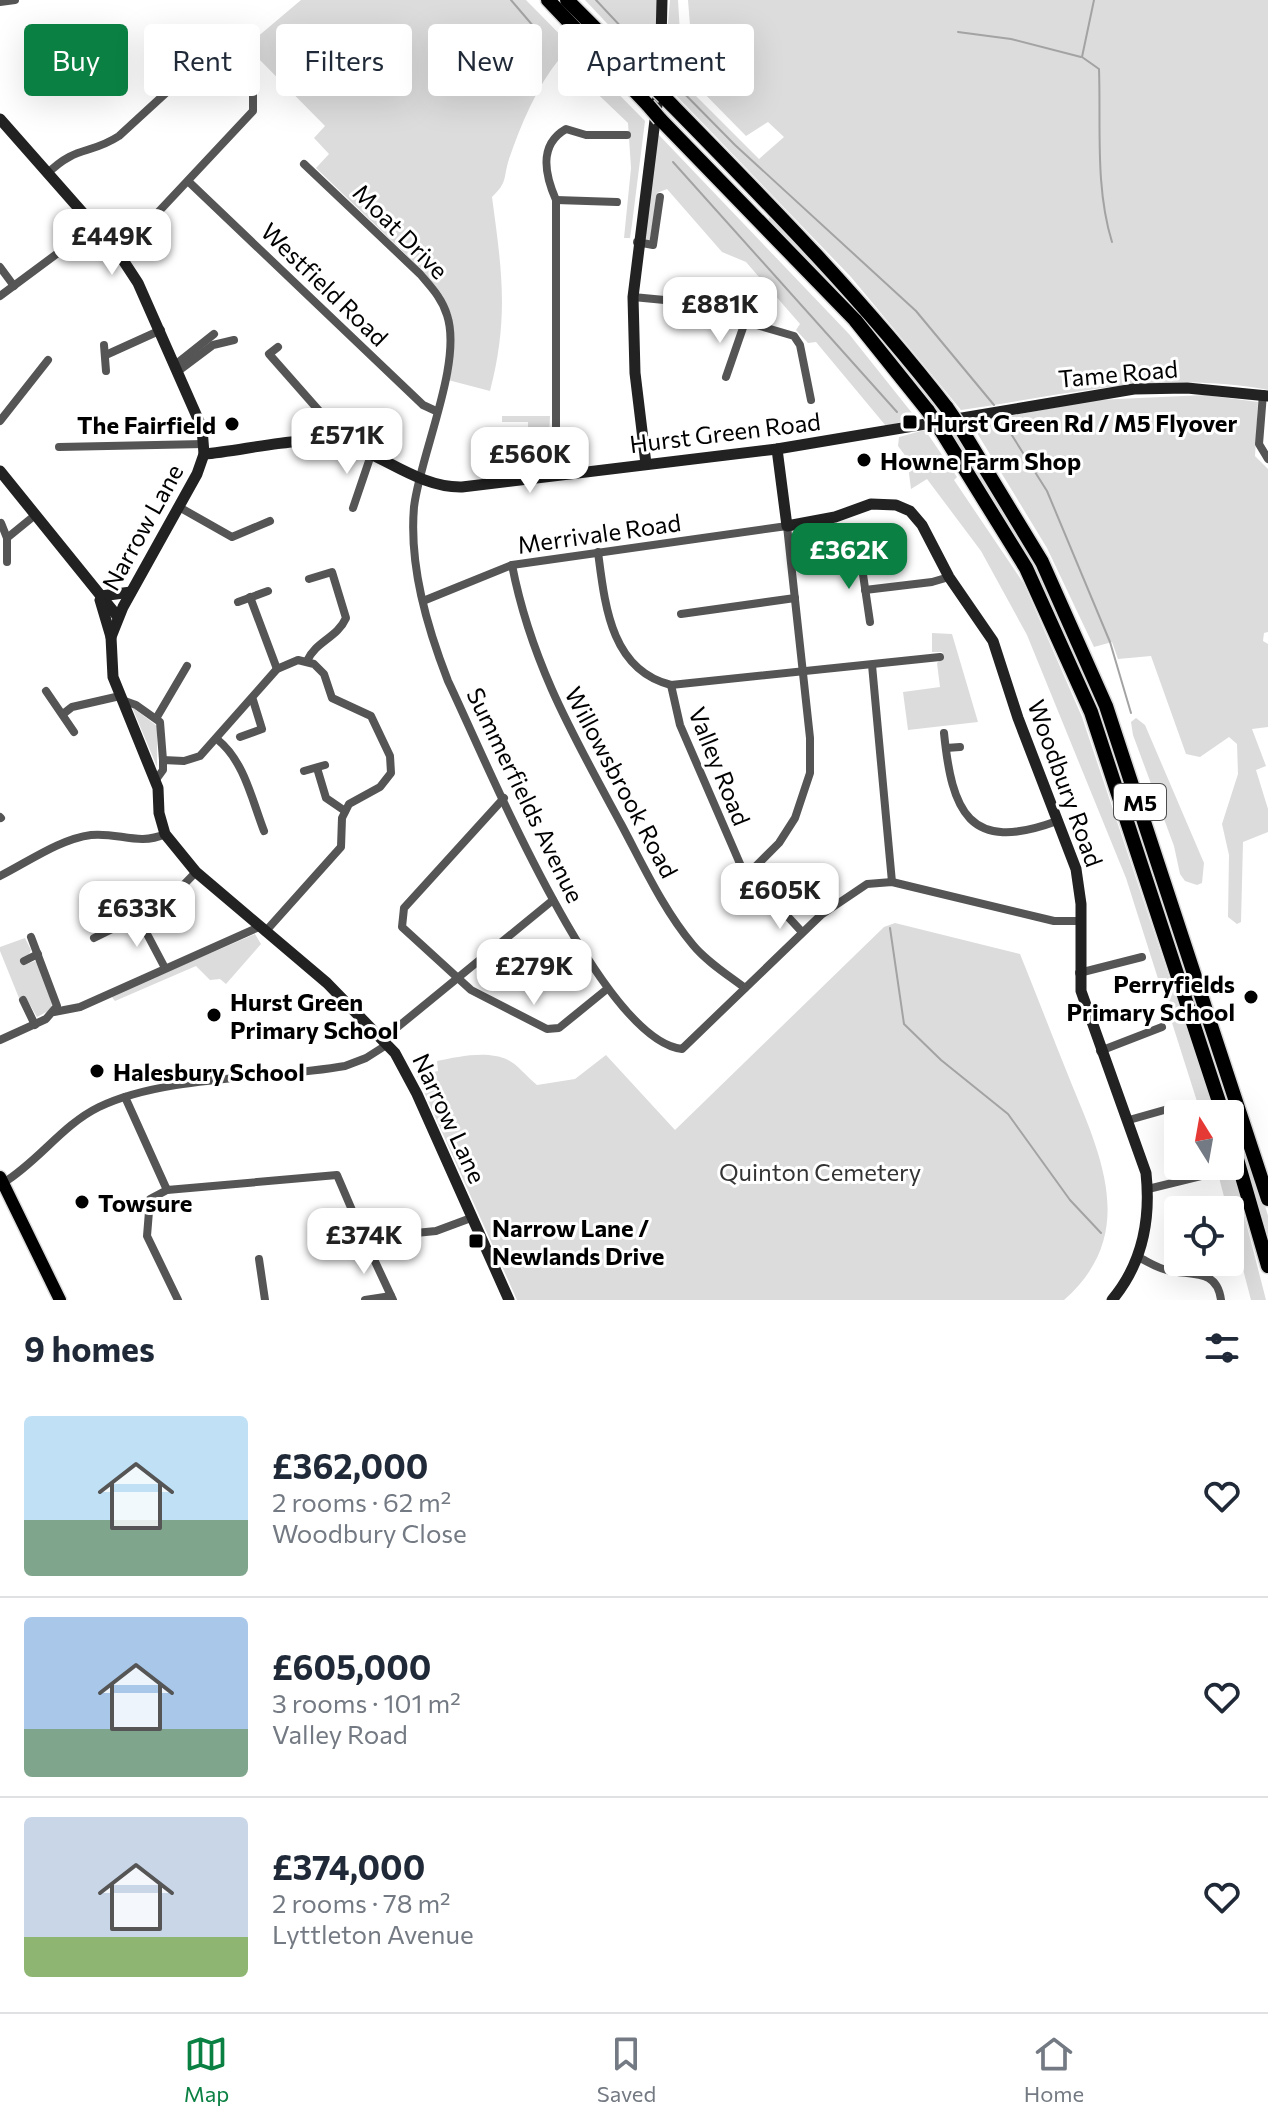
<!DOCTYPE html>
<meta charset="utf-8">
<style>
:root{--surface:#fff;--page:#f2f2f3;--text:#1f2937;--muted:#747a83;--line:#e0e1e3;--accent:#0b8043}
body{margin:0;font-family:Commissioner,sans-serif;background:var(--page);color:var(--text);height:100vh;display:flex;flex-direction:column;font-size:30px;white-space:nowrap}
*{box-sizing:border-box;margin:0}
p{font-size:26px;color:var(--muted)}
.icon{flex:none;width:44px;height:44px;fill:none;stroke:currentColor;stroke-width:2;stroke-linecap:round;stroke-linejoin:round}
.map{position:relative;height:1300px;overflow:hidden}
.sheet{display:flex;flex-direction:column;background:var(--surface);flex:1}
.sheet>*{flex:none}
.hud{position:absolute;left:24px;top:24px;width:800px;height:72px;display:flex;gap:16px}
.needle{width:52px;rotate:349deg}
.buttons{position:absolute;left:1164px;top:1100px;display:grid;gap:16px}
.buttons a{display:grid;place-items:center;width:80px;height:80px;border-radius:8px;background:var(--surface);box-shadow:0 8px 32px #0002;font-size:40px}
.price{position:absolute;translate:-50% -68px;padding:0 18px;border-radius:16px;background:#fff;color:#222;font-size:26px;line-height:52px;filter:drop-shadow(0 2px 4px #0008)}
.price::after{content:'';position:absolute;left:50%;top:48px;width:24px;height:18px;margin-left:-12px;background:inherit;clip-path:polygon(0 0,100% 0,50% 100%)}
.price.current{background:var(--accent);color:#fff}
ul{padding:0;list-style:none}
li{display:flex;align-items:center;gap:24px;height:200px;padding:0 24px}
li+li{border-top:2px solid var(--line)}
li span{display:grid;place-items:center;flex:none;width:224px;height:160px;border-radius:8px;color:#555}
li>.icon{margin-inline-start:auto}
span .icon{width:96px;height:96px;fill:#fffc;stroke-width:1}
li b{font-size:34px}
h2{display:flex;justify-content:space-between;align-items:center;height:96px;padding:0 24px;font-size:34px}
.tag{padding:0 28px;border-radius:8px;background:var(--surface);box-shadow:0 8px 32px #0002;font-size:28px;line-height:72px}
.tag.current{background:var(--accent);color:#fff}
.menu{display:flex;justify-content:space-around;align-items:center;height:112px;border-top:2px solid var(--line);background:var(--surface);font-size:22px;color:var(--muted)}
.menu a{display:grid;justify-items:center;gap:4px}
.menu .current{color:var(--accent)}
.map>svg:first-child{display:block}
.green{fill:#dcdcdc}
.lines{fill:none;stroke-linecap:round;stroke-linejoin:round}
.stream{stroke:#a3a3a3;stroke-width:2}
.primary-casing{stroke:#dbdbdb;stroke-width:15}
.highway-casing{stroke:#dbdbdb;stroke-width:17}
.street{stroke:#555;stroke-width:8}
.secondary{stroke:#222;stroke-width:11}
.primary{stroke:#000;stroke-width:12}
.highway{stroke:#000;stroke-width:14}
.highway-bridge-casing{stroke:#dbdbdb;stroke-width:17;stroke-linecap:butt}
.highway-bridge{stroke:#000;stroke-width:14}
.poi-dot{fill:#000;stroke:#fff;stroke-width:3}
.labels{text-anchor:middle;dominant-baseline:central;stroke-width:6;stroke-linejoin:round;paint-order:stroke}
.shield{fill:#fff;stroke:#4c4c4c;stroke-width:2}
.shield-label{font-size:22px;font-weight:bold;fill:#000}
.street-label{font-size:24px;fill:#000;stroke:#fff}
.poi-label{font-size:24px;font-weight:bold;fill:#000;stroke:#fff;text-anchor:start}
.park-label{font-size:24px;fill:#333;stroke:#fff}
</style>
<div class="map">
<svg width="1268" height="1300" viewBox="0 0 1268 1300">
<rect width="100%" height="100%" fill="#fff"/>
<!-- green -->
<g class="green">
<path d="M301 0H526L645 121 632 224 630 238H624L631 168 628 123 560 58C536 88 522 122 509 159 503 178 508 182 492 197 502 271 509 318 490 391L448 380 453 325 422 270 316 168 329 154 314 138 325 126 251 51 250 43Z"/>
<path d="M585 0H658L653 72Z"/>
<path d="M670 0H678L683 83 759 159 784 137 768 122 746 136 693 82 697 72 730 74 736 69 709 71 697 68 692 51 688 0H1268V390C1164 370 1063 395 961 410L851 277 663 82Z"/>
<path d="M657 133 849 334 916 418 886 426 816 342 808 343 796 330 800 324 746 262 722 252 667 189 657 193 650 240 641 239Z"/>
<path d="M771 216 883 338 938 406 934 409 850 307 768 219Z"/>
<path d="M1205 395 1258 402 1255 456 1268 469V632L1264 633 1263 641 1268 644V727L1252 729 1266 766 1256 770 1268 809V832L1243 842 1241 922 1237 924 1228 917 1229 855 1222 824 1238 774 1237 744 1229 737 1200 757 1186 754 1151 656 1118 659 1112 642 1094 647 1047 548 971 423 1096 400Z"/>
<path d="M502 416H550L549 436 520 437V432L528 431V422H502Z"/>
<path d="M954 429 1045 581 1103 712 1259 1185 1268 1216V1236L1223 1086 1095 704 1036 573 949 431Z"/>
<path d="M925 430 957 477 954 480 1024 584 1082 717 1215 1114H1201L1126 878 1027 635 981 551 927 479 911 489 907 458 898 446 899 437Z"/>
<path d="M512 439H527L528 448H515V457H528V469L494 473Z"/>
<path d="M932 633 952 634 978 722 908 730 903 692 940 687 937 663 944 656 942 652H932Z"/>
<path d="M132 707 157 726V767Z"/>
<path d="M1136 718 1145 725 1204 863 1202 883 1197 885 1185 881 1180 874 1174 846 1133 735 1131 722Z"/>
<path d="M895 923 1020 954C1037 996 1053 1038 1070 1080 1101 1156 1139 1234 1064 1300H517L417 1076 438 1071 437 1061C458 1057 487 1050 508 1060 517 1064 528 1078 537 1085L575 1079 606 1055 675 1130 884 927Z"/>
<path d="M255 934 261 944 226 984 220 979 210 980 196 966 115 1001 111 996Z"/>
<path d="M25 938 31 950 24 965 35 961 39 964 52 1004 50 1010 37 1017 25 996 19 998 0 951V947Z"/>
<path d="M1230 1160 1266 1300H1251L1216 1166H1230Z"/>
</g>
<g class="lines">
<!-- stream -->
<g class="stream">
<path d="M511 0 540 34"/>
<path d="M596 0 655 63"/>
<path d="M1094 0 1082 57 1099 69C1101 126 1095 187 1112 242"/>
<path d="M958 32 1011 39 1081 57"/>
<path d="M666 75 735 145 916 311 994 405"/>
<path d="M673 162 897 412"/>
<path d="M1001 418 1047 491 1110 642 1131 713"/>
<path d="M890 928 904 1024 941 1060 1008 1114 1070 1200 1101 1233"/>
</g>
<defs>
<path id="primary" d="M0 1177 60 1300"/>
<g id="highway">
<path d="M548 0 648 105"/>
<path d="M567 0 651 84"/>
<path d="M664 97C762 197 861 297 947 408"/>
<path d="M660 119 855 320 928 411"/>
<path d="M960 427 1042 562 1106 706 1268 1199"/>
<path d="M940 429 1026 568 1091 712 1223 1114"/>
<path d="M1230 1135 1268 1266"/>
</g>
</defs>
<!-- primary casing -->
<use href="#primary" class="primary-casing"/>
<!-- highway casing -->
<use href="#highway" class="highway-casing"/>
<!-- street -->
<g class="street">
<path d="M0 2 15 0"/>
<path d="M304 164 420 274C431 287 442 298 447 315 463 363 420 455 414 507 409 566 427 627 448 681 484 756 600 1040 682 1049L821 915 867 884 892 882 1054 921H1081"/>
<path d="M47 174C76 145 90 155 119 136L192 69"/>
<path d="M189 182 423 405 436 411"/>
<path d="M556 200 617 202"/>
<path d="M637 242 653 245 660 197"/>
<path d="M119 254 253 111V89L247 79"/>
<path d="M0 267 14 286"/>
<path d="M0 296 93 227"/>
<path d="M633 297 675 301 794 336 800 345 811 400"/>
<path d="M104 345 106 371"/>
<path d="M278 347 269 354 321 413 330 442"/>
<path d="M108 354 161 330"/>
<path d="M175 365 214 334"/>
<path d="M177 372 213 345 234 340"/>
<path d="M726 377 745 322"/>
<path d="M1263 394 1259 444 1268 459"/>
<path d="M0 421 48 360"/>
<path d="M59 447 204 444"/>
<path d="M556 474V200C545 175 538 145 566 129L586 135H627"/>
<path d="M179 507 232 537 270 521"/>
<path d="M353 508 371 455"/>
<path d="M1 523 7 538"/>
<path d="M598 552C605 606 611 670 671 685L940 657"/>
<path d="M860 554 870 622"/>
<path d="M7 562V538L34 516"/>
<path d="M512 565C531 663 574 737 621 824 643 865 663 909 693 945 707 962 728 975 745 988"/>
<path d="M865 590 932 582 949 577"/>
<path d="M250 597 277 669"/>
<path d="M423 601 512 565 787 526 810 738V773L795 818 779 843 747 875"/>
<path d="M238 602 268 591"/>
<path d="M681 614 795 598"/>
<path d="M307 661C316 641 337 638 346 618L332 572 309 579"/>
<path d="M872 665 892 882"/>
<path d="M671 685 680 725 741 866 802 932"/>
<path d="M46 691 74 732"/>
<path d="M122 700 136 705 160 722 163 760"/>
<path d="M63 714 72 707 120 696"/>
<path d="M157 717 187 666"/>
<path d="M944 733C952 811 968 854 1057 821"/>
<path d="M240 737 262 729 253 700"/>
<path d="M218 740C244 761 252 800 264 831"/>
<path d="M946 748 960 747"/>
<path d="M317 768 326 798 345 811"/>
<path d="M304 771 325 765"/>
<path d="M155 781 163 770V760L184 761 200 756 277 669 298 660 314 664 324 674 332 698 371 716 390 756 391 773 380 787 349 804 342 818 341 847 265 932"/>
<path d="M504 798 404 908 402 927 471 990 547 1029 559 1028 607 989"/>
<path d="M0 817 1 818"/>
<path d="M0 876C28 862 60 839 91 835 118 832 139 846 165 834"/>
<path d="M137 915 165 968"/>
<path d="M94 938 167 902 196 872"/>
<path d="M24 961 38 954"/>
<path d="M1079 973 1142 957"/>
<path d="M23 1000 35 1025"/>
<path d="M54 1012 80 1007 259 927"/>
<path d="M383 1039 553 900"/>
<path d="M0 1040 46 1019 57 1006 31 937"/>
<path d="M1100 1051 1162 1027"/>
<path d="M125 1097 167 1190 337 1175 364 1238 436 1231 471 1218"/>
<path d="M1129 1120 1175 1107"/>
<path d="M3 1183C38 1162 62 1125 99 1107 165 1075 272 1079 345 1066L366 1058 388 1044"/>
<path d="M1148 1189 1205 1175"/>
<path d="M167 1190 150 1199 147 1236 178 1300"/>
<path d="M364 1238 393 1300"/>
<path d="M1138 1257C1147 1261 1157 1268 1167 1270 1191 1276 1217 1268 1221 1300"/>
<path d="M259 1259 265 1300"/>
<path d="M365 1300 391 1296"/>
</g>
<!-- secondary -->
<g class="secondary">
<path d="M0 119 119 254 138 283 202 428 204 454 197 474 123 607 111 637 113 677 158 788 159 813 165 834 196 872 327 983 395 1053 417 1094 509 1300"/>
<path d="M777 449 787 526 835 517 871 504 896 505 910 511 922 525 949 577 993 641 1018 718 1076 869 1081 904V991L1146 1173C1151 1220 1143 1263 1112 1300"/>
<path d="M204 454C244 451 308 433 346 444 385 456 420 488 462 487L777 449 1134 389 1187 388 1268 396"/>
<path d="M646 464 635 373 633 297 660 80 662 0"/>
<path d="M0 471 118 617"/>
<path d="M101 596 131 592"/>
<path d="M100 600 111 637"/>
</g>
<!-- primary -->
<use href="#primary" class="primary"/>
<!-- highway -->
<use href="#highway" class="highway"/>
<defs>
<g id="highway-bridge">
<path d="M651 84 664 97"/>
<path d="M648 105 660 119"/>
<path d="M947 408 960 427"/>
<path d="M928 411 940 429"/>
</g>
</defs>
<!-- highway-bridge casing -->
<use href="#highway-bridge" class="highway-bridge-casing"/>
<!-- highway-bridge -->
<use href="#highway-bridge" class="highway-bridge"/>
</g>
<!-- markers -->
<g class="poi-dot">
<rect x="902" y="414" width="16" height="16" rx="4"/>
<circle cx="232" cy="424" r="8"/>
<circle cx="864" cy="460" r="8"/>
<circle cx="1251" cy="997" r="8"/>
<circle cx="214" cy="1015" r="8"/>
<circle cx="97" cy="1071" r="8"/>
<circle cx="82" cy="1202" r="8"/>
<rect x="468" y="1233" width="16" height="16" rx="4"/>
</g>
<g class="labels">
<!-- shield labels -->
<rect class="shield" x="1114" y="784" width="52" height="36" rx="6"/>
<g class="shield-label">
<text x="1140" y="802">M5</text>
</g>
<!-- street labels -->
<g class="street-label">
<text transform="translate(401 231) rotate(45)">Moat Drive</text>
<text transform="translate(325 284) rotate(44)">Westfield Road</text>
<text transform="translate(1118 373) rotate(-5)">Tame Road</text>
<text transform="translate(725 432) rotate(-7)">Hurst Green Road</text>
<text transform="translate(142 527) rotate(-61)">Narrow Lane</text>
<text transform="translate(599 533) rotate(-8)">Merrivale Road</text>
<text transform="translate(720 766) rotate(68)">Valley Road</text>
<text transform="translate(622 782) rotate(62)">Willowsbrook Road</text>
<text transform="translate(1066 783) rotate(70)">Woodbury Road</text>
<text transform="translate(526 795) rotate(64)">Summerfields Avenue</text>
<text transform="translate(450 1118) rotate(65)">Narrow Lane</text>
</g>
<!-- poi labels -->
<g class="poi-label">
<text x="926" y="422">Hurst Green Rd / M5 Flyover</text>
<text x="216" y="424" text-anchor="end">The Fairfield</text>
<text x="880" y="460">Howne Farm Shop</text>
<text x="1235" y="983" text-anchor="end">Perryfields<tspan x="1235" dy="28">Primary School</tspan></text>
<text x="230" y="1001">Hurst Green<tspan x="230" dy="28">Primary School</tspan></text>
<text x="113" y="1071">Halesbury School</text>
<text x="98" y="1202">Towsure</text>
<text x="492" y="1227">Narrow Lane /<tspan x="492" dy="28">Newlands Drive</tspan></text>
</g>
<!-- park labels -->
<g class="park-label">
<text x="820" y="1171">Quinton Cemetery</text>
</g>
</g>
</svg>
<div class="buttons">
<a><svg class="needle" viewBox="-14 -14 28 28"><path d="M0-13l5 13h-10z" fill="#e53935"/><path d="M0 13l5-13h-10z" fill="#747a83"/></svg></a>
<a><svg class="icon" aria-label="locate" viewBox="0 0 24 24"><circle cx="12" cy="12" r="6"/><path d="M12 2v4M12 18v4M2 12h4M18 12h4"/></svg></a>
</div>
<b class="price" style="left:112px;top:277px">£449K</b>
<b class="price" style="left:720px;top:345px">£881K</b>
<b class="price" style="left:347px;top:476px">£571K</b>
<b class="price" style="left:530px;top:495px">£560K</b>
<b class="price current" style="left:849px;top:591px">£362K</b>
<b class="price" style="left:780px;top:931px">£605K</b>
<b class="price" style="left:137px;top:949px">£633K</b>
<b class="price" style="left:534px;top:1007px">£279K</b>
<b class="price" style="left:364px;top:1276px">£374K</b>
<div class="hud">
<a class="tag current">Buy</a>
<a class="tag">Rent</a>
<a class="tag">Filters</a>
<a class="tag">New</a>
<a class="tag">Apartment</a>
</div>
</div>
<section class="sheet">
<h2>9 homes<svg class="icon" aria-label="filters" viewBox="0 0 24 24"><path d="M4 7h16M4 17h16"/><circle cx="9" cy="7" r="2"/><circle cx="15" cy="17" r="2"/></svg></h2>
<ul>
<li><span style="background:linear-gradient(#bfe0f5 65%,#7fa58c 0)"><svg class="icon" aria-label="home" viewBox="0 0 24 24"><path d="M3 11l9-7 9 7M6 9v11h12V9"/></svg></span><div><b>£362,000</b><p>2 rooms · 62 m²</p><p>Woodbury Close</p></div><svg class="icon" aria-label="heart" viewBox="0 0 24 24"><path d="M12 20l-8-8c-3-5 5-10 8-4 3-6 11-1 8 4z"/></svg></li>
<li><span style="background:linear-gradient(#a9c7e8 70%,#7fa58c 0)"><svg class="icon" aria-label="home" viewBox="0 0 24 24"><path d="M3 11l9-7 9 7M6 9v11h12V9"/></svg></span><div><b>£605,000</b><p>3 rooms · 101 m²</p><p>Valley Road</p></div><svg class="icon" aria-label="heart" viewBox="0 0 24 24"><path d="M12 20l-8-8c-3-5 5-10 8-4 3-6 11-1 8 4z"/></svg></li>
<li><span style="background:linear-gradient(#c9d6e8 75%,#8fb573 0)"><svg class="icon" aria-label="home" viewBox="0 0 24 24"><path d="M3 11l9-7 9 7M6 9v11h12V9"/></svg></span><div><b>£374,000</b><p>2 rooms · 78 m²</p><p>Lyttleton Avenue</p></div><svg class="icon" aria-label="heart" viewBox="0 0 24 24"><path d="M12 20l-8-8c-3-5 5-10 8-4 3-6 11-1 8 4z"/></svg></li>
</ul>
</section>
<nav class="menu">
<a class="current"><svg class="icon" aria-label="map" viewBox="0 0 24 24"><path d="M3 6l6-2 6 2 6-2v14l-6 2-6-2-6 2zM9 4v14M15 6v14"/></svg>Map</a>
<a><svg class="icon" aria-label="saved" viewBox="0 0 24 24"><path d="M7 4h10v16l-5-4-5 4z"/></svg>Saved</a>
<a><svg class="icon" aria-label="home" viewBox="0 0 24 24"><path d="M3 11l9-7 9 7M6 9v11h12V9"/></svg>Home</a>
</nav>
